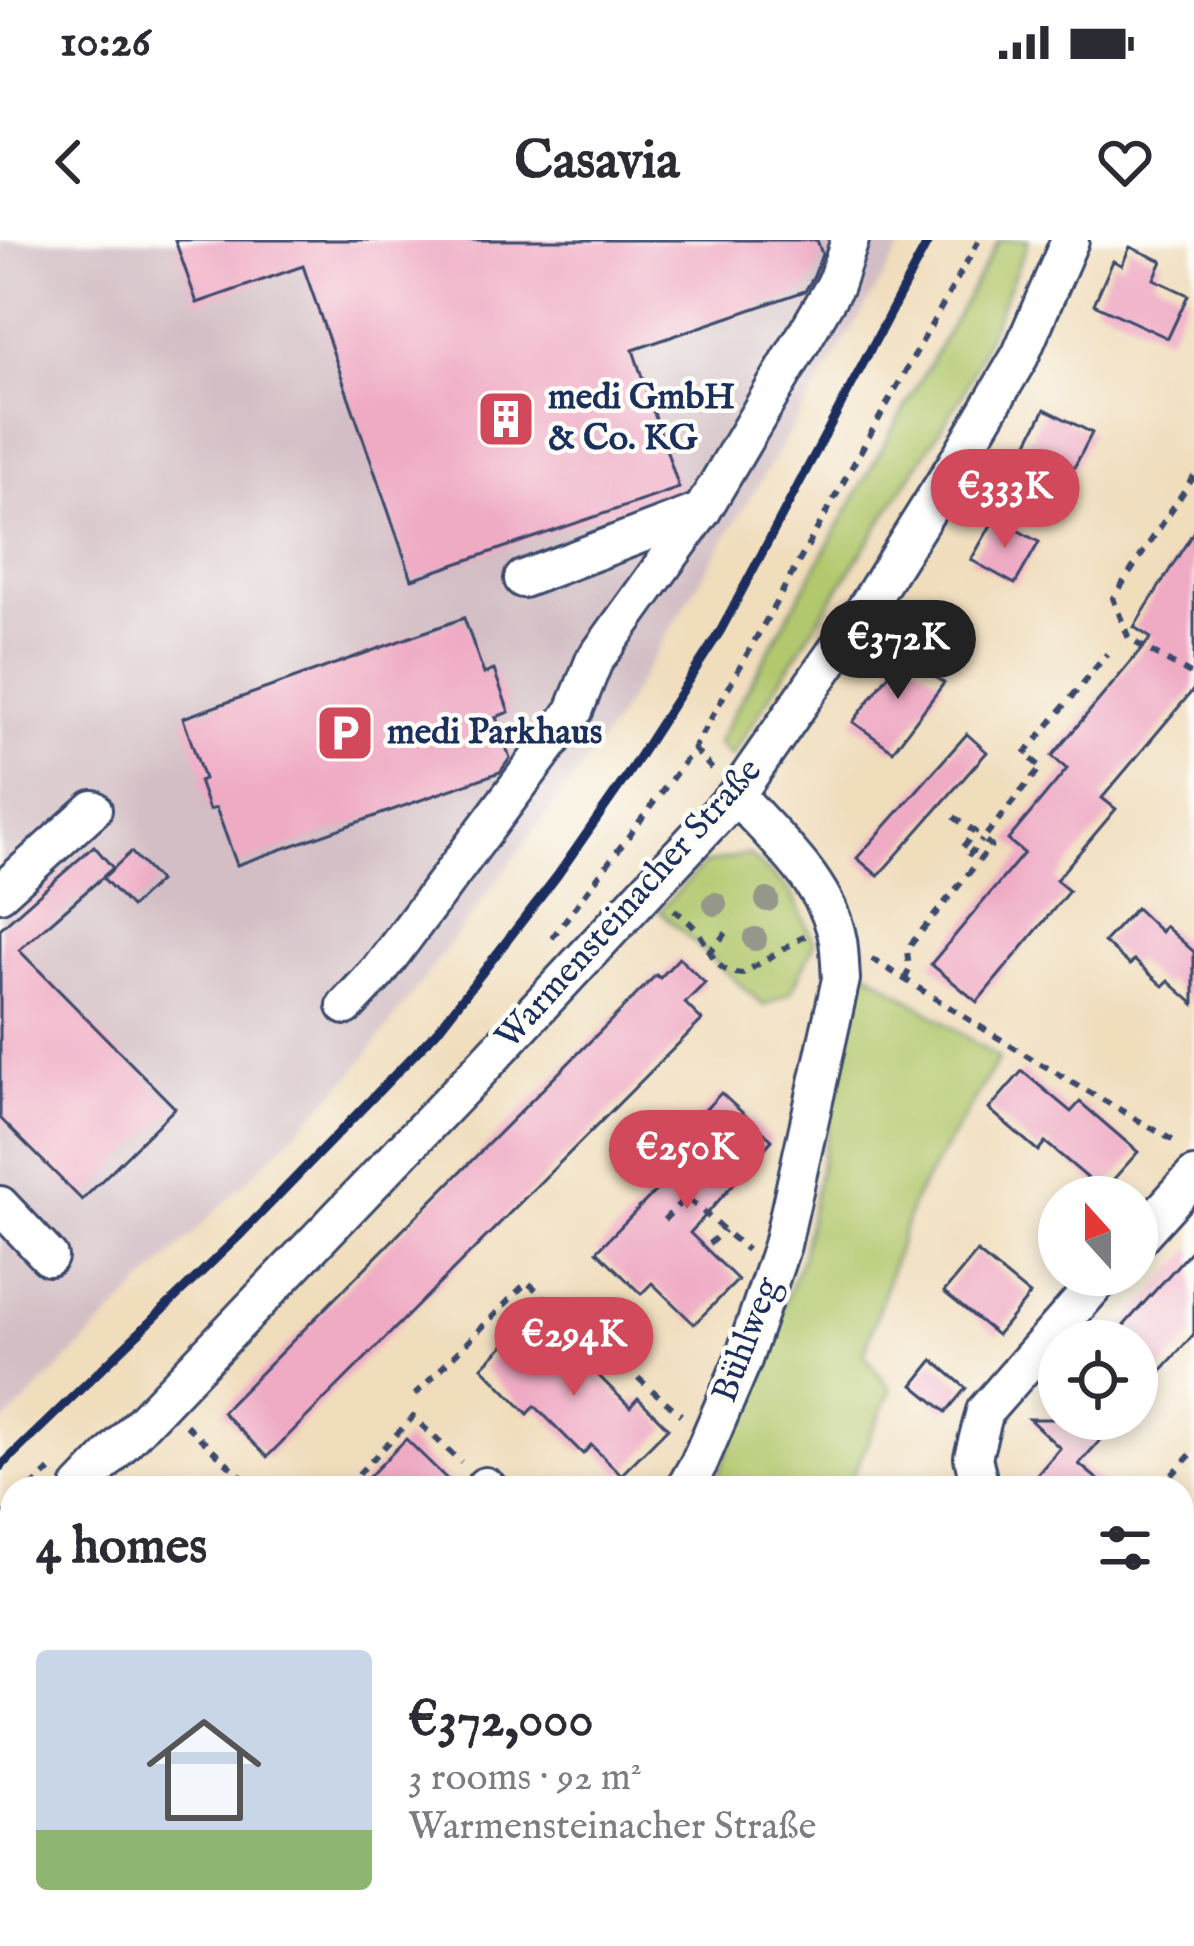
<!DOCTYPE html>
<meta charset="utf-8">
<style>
:root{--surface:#fff;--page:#f2f2f3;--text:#2b2b33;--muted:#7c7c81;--accent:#d1495b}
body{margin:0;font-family:"IM FELL English",serif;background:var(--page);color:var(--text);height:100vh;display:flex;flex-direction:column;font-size:45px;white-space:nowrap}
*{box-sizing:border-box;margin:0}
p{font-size:39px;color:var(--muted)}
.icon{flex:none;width:66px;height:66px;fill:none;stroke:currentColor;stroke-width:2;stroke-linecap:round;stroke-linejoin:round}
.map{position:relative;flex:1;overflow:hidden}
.drawer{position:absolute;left:0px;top:1236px;width:1194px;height:471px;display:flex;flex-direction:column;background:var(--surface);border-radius:36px 36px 0 0;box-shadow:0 6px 18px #0003}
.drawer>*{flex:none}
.needle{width:78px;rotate:339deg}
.fabs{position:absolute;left:1038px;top:936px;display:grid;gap:24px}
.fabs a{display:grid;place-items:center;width:120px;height:120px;border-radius:50%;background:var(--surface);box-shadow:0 6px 18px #0003;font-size:60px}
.price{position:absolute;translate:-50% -102px;padding:0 27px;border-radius:42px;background:var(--accent);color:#fff;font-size:39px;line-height:78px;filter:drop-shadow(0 3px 6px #0008)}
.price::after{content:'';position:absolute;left:50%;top:72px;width:36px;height:27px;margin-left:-18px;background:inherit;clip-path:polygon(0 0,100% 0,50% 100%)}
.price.active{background:#222;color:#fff}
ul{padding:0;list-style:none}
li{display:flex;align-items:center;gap:36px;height:300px;padding:0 36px}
li span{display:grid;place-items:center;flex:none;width:336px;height:240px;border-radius:12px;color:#555}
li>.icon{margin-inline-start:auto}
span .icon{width:144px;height:144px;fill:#fffc;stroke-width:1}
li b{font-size:51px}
h2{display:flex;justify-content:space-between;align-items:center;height:144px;padding:0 36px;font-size:51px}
.status{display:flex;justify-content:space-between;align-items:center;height:84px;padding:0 60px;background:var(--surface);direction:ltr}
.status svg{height:33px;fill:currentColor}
header{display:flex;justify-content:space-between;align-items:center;height:156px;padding:0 36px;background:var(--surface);font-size:54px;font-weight:700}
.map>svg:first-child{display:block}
.industrial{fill:#d2bec4}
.green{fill:#b2c86d;stroke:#667c66;stroke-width:3}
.building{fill:#efaac4}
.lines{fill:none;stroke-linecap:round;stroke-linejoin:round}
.minor-casing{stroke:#3b496c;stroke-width:42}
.path{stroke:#3b496c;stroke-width:6;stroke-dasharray:9 9;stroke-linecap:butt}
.minor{stroke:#fff;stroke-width:36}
.rail{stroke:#1b2f5e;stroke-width:9}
.tree{fill:#94978a}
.labels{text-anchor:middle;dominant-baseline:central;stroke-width:9;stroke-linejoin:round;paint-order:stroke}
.poi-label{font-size:36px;font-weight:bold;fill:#1b2f5e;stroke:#fdfcf7;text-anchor:start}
.street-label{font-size:36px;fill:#1b2f5e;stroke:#fdfcf7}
</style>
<div class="status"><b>10:26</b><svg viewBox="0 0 49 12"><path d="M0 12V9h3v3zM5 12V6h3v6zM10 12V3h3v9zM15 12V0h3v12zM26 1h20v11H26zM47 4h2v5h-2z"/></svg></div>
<header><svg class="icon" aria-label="back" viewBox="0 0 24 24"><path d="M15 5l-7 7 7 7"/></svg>Casavia<svg class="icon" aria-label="heart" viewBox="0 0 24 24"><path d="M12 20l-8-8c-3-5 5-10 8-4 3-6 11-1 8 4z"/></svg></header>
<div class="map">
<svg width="1194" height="1706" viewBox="0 0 1194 1706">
<rect width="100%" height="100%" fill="#fdfcf7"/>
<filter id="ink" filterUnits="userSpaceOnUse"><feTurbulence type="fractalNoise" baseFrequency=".00833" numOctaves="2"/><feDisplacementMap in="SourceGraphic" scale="24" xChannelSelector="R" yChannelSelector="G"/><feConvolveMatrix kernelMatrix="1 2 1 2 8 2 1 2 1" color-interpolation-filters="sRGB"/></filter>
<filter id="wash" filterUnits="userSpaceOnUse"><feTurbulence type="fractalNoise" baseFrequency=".004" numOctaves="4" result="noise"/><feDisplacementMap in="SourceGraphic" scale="48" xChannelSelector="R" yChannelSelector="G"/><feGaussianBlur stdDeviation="2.7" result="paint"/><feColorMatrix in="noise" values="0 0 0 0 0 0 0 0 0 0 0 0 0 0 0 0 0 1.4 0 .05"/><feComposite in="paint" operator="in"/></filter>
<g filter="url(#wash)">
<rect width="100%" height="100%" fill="#f0ddbc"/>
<!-- industrial -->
<path class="industrial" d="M0 0H906L611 488 352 835 0 1187Z"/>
<!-- green -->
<g class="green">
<path d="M999 0H1029L963 154 731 517 717 503Z"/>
<path d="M748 614 790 651 815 703 791 752 764 766 659 671 704 624Z"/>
<path d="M861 727 999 819 913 961 864 1114 891 1150 847 1248H713L802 1017Z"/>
</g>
<g id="blocks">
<!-- building -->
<g class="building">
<path d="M175 0H817L822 14 814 36 805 51 633 110 679 248 412 339 303 26 197 63Z"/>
<path d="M1130 7 1162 21 1154 39 1188 55 1168 98 1094 64 1113 21 1122 25Z"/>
<path d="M1045 169 1092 193 1060 255 1017 234V223Z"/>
<path d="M995 278 1039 302 1015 344 971 320Z"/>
<path d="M1194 291V449L1102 558 1116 569 1056 640 1069 651 977 762 931 724 1024 613 1008 600 1067 529 1052 516 1151 398 1134 387Z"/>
<path d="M464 378 484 434 494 430 509 472 496 477 510 518 500 532 237 625 216 568 209 570 199 541 204 539 183 478Z"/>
<path d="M904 414 944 443 893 511 853 482Z"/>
<path d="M967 494 987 512 878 636 857 618Z"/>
<path d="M94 606 113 628 19 710 175 868 82 960 0 878V689Z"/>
<path d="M131 612 159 641 131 667 103 638Z"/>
<path d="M1136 668 1161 692 1165 686 1194 712V764L1168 741 1163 746 1134 720 1130 725 1104 702Z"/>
<path d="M679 718 705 743 685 763 702 780 267 1217 222 1172 656 735 660 738Z"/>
<path d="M1022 831 1071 872 1080 862 1138 912 1103 951 1045 902 1038 911 989 869Z"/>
<path d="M721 853 772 900 690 993 738 1040 694 1084 652 1043 641 1054 597 1011 672 934 658 920Z"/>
<path d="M1194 1007V1094L1151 1142 1137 1130V1101H1110Z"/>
<path d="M977 1012 1030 1055 997 1095 944 1052Z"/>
<path d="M528 1081 574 1127 582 1119 630 1167 638 1158 668 1188 621 1235 591 1205 583 1214 535 1166 528 1174 482 1127Z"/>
<path d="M933 1120 966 1148 946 1172 913 1145Z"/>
<path d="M1029 1179H1119L1079 1224 1108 1248H1026L1060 1208Z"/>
<path d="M406 1199 456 1248H358Z"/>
</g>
</g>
</g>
<g filter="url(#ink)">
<use href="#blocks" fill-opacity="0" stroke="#3b496c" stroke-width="3"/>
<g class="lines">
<defs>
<g id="minor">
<path d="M523 339 702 271"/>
<path d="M0 653 93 569"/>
<path d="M346 766 378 732 574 471 594 421 702 271 835 45 850 0"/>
<path d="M0 965 49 1017"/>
<path d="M1137 999 1194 936"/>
<path d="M485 1246 488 1248"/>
<path d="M80 1248 476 834 736 555 866 368 955 226 1020 116 1070 0"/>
<path d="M685 1248 699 1223 743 1120 782 1005 841 739C840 727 840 713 838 701 828 643 773 597 736 555"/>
<path d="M980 1248 973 1217 985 1171 1104 1035"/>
<path d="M0 1330 12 1318"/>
<path d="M1182 1467 1194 1477"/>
<path d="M318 1706 327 1695"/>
</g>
</defs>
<!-- minor casing -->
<use href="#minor" class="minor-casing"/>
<!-- path -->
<g class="path">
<path d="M1194 236 1113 358 1129 399 1194 436"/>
<path d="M694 509 712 529"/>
<path d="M954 577 975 592 962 608 970 614 982 600"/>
<path d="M674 670C685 678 695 686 702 698 714 717 716 732 742 734L805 696"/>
<path d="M552 698 694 509 979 0"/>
<path d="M708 713 728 691"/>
<path d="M872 719 1029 817 1179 904"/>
<path d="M905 739 909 730 907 709 991 606 983 599 1041 527 1025 514 1107 414"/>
<path d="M664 980 686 957 747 1010"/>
<path d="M709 1004 724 990"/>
<path d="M415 1155 527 1042 681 1175"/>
<path d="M186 1185 254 1248"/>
<path d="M346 1247 413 1177 461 1222"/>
<path d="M31 1248 50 1230"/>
<path d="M1160 1248 1194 1211"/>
<path d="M0 1278 12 1266"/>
</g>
<!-- minor -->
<use href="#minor" class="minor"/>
<!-- rail -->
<path class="rail" d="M0 1227 238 997 437 791 557 636 626 537 721 390 929 0"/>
</g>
<!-- trees -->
<g class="tree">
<circle cx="767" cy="660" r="12"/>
<circle cx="715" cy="664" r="12"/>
<circle cx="755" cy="699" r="12"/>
</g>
</g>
<!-- icons -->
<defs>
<symbol id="building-square" viewBox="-11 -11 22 22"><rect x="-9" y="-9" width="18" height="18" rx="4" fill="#d1495b" stroke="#fdfcf7"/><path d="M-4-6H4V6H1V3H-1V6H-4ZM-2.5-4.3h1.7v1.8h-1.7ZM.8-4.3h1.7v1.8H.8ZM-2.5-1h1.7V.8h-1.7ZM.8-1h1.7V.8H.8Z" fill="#fff"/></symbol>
<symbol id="parking-square" viewBox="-11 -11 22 22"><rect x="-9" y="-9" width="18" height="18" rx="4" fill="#d1495b" stroke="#fdfcf7"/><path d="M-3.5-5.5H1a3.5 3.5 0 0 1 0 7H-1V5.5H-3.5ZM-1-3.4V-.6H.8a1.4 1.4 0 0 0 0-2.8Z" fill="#fff"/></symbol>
</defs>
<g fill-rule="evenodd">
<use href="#building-square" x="473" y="146" width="66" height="66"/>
<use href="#parking-square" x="312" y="460" width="66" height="66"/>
</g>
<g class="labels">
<!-- poi labels -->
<g class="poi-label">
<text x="548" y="158">medi GmbH<tspan x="548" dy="41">&amp; Co. KG</tspan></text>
<text x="387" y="493">medi Parkhaus</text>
</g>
<!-- street labels -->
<g class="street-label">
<text transform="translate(629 664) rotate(-48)">Warmensteinacher Straße</text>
<text transform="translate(747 1100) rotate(-69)">Bühlweg</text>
</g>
</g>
</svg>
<div class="fabs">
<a><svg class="needle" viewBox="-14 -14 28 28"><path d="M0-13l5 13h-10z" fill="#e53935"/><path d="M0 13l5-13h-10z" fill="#7c7c81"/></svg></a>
<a><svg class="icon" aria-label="locate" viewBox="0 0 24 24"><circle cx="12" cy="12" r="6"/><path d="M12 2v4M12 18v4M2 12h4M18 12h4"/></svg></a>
</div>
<b class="price" style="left:1005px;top:311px">€333K</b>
<b class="price active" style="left:898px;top:462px">€372K</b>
<b class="price" style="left:687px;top:972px">€250K</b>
<b class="price" style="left:574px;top:1159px">€294K</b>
<section class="drawer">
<h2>4 homes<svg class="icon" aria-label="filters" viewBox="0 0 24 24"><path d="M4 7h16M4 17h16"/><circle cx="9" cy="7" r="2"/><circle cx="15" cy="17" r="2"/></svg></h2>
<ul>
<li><span style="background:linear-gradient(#c9d6e8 75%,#8fb573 0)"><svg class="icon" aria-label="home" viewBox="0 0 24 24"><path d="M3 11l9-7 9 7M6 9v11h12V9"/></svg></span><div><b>€372,000</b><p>3 rooms · 92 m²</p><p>Warmensteinacher Straße</p></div></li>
</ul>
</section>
</div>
